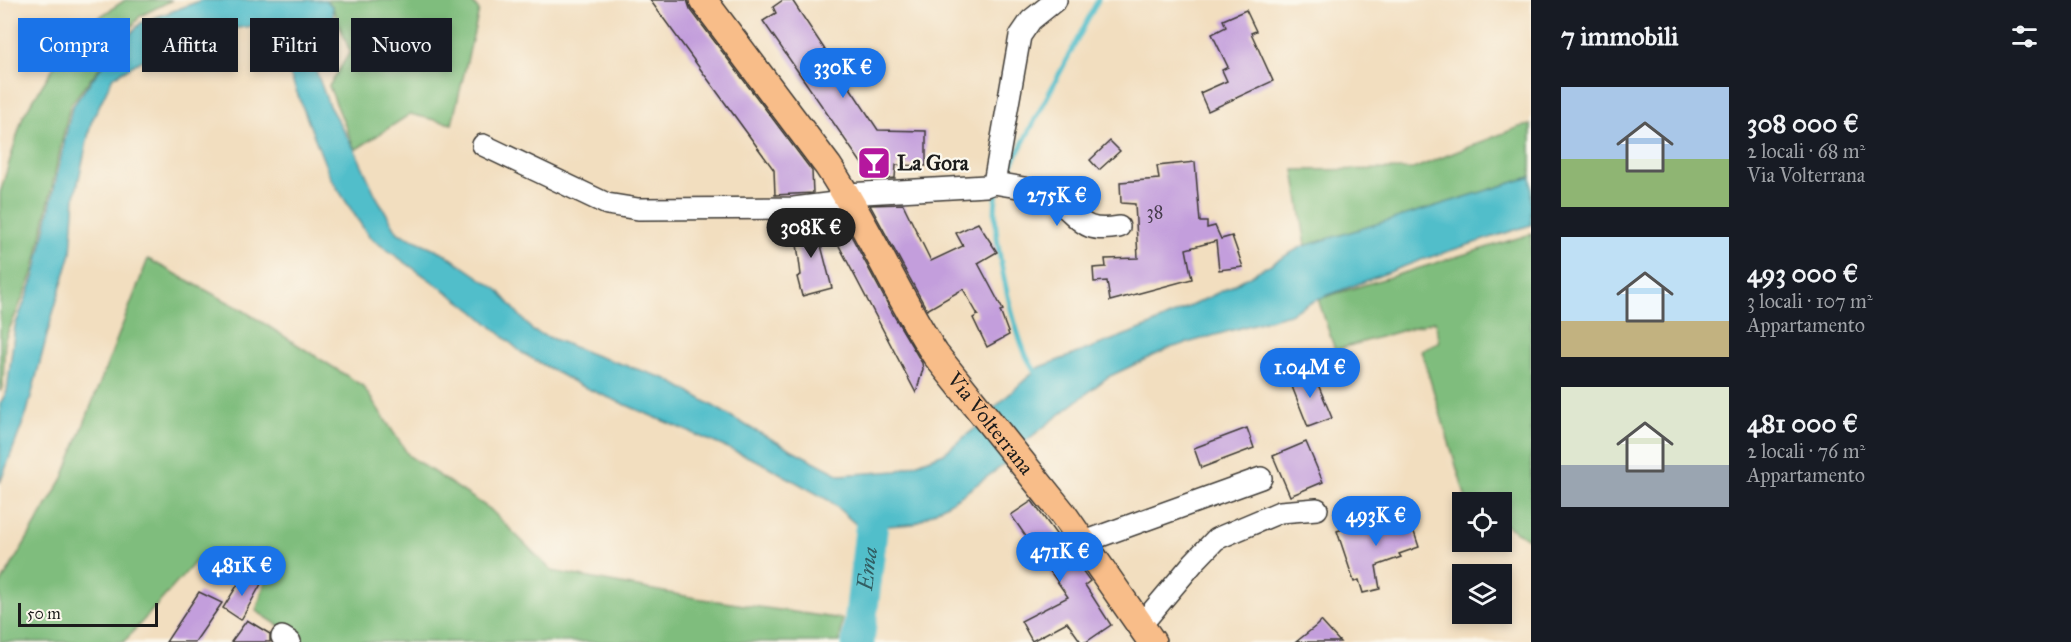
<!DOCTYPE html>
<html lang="it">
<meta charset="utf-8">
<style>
:root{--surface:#171b24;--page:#20242c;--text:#f1f3f6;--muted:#9ea1a6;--accent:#1a73e8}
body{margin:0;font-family:"IM FELL Great Primer",serif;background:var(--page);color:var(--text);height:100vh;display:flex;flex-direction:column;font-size:22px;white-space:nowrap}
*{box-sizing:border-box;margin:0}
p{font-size:20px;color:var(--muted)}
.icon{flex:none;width:33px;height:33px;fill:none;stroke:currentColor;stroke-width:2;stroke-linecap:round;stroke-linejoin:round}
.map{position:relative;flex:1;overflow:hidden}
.drawer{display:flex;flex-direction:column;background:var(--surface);width:540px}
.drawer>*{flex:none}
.top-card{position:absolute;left:18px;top:18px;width:570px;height:54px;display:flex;gap:12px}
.fabs{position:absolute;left:1452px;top:492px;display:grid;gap:12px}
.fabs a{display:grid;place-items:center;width:60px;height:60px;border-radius:0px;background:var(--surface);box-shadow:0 3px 9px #0003;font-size:30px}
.scale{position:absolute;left:18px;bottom:15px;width:140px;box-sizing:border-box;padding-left:6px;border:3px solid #1c1c1c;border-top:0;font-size:16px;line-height:21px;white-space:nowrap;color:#1c1c1c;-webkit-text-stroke:4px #fbf7ec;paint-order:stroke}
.price{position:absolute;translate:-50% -51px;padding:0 14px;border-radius:21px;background:var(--accent);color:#fff;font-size:20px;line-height:39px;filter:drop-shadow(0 2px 3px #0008)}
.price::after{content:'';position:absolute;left:50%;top:36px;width:18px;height:14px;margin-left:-9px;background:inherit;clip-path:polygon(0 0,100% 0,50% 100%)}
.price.current{background:#222;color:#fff}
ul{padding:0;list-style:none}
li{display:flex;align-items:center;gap:18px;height:150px;padding:0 30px}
li span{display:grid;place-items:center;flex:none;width:168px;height:120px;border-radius:0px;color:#555}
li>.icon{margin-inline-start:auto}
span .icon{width:72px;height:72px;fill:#fffc;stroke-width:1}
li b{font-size:26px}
h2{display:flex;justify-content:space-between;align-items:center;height:72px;padding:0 30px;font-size:26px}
.chip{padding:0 21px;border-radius:0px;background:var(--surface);box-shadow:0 3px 9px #0003;font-size:21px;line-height:54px}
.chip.current{background:var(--accent);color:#fff}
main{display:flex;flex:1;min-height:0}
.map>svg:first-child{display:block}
.forest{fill:#7fbd7d;stroke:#4e6c4c;stroke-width:1.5}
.water{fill:#51beca;stroke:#366d73;stroke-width:1.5}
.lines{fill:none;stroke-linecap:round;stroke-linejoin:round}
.stream{stroke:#51beca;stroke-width:5}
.river{stroke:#51beca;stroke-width:33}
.building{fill:#c39edc}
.minor-casing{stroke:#3c3934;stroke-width:24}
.major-casing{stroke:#3c3934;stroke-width:30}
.minor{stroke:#fff;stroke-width:21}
.major{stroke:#f8bd89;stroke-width:27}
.labels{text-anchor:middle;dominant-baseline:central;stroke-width:4.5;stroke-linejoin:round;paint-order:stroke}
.number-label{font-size:18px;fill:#463c4c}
.poi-label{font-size:21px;font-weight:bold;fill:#1c1c1c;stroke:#fbf7ec;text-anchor:start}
.street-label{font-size:21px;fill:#1c1c1c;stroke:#fbf7ec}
.water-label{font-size:22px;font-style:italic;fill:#315d62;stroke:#fbf7ec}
</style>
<main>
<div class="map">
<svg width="1531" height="642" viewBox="0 0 1531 642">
<rect width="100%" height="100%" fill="#fbf7ec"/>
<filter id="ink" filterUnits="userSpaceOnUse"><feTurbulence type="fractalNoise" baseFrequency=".0167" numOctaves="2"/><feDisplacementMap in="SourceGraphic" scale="12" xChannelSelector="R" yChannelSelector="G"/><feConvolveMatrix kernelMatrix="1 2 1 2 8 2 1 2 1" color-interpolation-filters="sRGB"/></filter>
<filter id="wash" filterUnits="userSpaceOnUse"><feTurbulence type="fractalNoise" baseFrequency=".008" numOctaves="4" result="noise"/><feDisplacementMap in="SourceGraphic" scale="24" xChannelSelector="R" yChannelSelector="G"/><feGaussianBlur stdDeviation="1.35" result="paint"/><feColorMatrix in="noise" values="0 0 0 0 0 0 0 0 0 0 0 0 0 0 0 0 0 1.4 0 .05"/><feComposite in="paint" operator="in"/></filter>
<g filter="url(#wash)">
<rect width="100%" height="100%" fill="#f2debf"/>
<!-- forest -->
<g class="forest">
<path d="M125 0H172L140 16 70 105 33 274 5 339 3 386 0 392V193L23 116 75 33Z"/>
<path d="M325 0H471L479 11 452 124 410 114 355 150 329 86 350 52 332 6Z"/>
<path d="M1531 125V177L1306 246 1294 170 1413 169 1519 127Z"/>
<path d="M1531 234V541L1502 523V502H1467L1421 350 1439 342 1435 321 1335 350 1318 299Z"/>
<path d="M148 259 241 309 363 386 409 456 490 509 552 571 696 598 842 619 840 642H304L256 611 265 582 215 551 197 560 124 642H0V585L63 478Z"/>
</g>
<!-- water -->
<g class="water">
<path d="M202 0H325L332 6 335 38 314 65 329 106 355 150 376 196 398 233 442 252 498 290 533 331 594 355 667 379 754 430 840 475 897 471 944 453 978 426 1006 463 962 495 914 524 860 528 830 501 760 462 579 385 522 353 474 311 369 237 330 177 274 34 253 26 223 30 151 55 113 77 91 123 75 197 71 253 51 320 27 412 0 483V404L7 391 15 326 35 275 72 107 113 51 141 23Z"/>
<path d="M1531 177V225L1421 260 1318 299 1289 314 1170 348 1108 377 1022 444 993 409 1038 368 1149 326 1230 287 1301 247Z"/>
</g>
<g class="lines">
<!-- stream -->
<g class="stream">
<path d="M1004 179 1098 0"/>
<path d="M998 190C987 221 1012 320 1025 353 1028 361 1034 369 1039 377"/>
</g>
<!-- river -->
<path class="river" id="s1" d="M858 642 875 497"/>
</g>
<g id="blocks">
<!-- building -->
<g class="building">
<path d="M650 0H687L690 9 812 171 813 193 775 195 774 170Z"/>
<path d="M783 0H792L878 130 926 131V166L896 165 895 178 873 180 763 21 776 13 773 7Z"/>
<path d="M1246 10 1256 31 1251 33 1273 81 1208 111 1200 93 1227 81 1222 70 1228 67 1212 34 1226 27 1223 20Z"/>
<path d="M1110 141 1120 151 1099 170 1090 160Z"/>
<path d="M1195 162 1200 222H1207V228L1215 226 1221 239 1232 236 1243 267 1219 270 1216 241 1186 249 1192 279 1110 301 1107 281 1094 282 1093 268 1106 267 1105 259 1138 258 1135 204 1121 203 1120 182 1159 179 1157 166Z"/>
<path d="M903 204 931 261 963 246 956 233 978 223 997 252 978 263 1003 310 1000 311 1009 335 987 347 973 318 978 315 963 289 927 310 870 205Z"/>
<path d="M840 215 894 316 922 363 923 369 916 393 824 217Z"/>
<path d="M814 218 832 288 802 296 797 277 801 275 794 221Z"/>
<path d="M1312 370 1332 418 1308 427 1289 379Z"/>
<path d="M1247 428 1254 448 1201 468 1194 448Z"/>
<path d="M1306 442 1323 482 1290 496 1273 456Z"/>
<path d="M1032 501 1090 581 1085 585 1111 625 1086 642H1081L1067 622 1032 641 1021 621 1068 597 1011 515Z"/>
<path d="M1386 514 1388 521 1408 514 1419 547 1399 554 1401 557 1376 566 1380 589 1363 593 1359 580 1354 582 1337 531Z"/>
<path d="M245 573 261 584 241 620 223 608Z"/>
<path d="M199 592 222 603 195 642H166Z"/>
<path d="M247 620 270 634V642H231Z"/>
<path d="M1321 621 1340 642H1296L1316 626Z"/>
</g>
</g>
</g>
<g filter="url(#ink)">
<use href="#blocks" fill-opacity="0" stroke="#3c3934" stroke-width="1.5"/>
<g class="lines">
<defs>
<g id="minor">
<path d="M483 145 607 204 638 209 794 208 851 201"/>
<path d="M994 183C1013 186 1032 188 1049 197 1081 212 1076 235 1119 227"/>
<path d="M847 194 986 186 994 183 1020 36 1031 20 1056 0"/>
<path d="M1084 542 1261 478"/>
<path d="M1141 625 1194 562 1216 539 1280 512 1317 509"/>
<path d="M282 637 290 642"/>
</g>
<g id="major">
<path id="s2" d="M703 0 828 166C868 226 896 294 935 354L1063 514 1152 642"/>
</g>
</defs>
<!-- minor casing -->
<use href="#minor" class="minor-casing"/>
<!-- major casing -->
<use href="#major" class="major-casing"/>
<!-- minor -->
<use href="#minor" class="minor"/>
<!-- major -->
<use href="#major" class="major"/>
</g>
</g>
<!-- icons -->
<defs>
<symbol id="bar-square" viewBox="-11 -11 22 22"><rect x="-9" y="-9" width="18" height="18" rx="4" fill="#b5179e" stroke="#fbf7ec"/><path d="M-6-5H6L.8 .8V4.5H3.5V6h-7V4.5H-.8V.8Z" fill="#fff"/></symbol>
</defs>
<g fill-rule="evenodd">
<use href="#bar-square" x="855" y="144" width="38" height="38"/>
</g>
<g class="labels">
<!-- number labels -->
<g class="number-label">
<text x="1155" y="212">38</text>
</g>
<!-- poi labels -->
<g class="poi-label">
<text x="897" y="163">La Gora</text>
</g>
<!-- street labels -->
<g class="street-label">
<text stroke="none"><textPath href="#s2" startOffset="513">Via Volterrana</textPath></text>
</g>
<!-- water labels -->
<g class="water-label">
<text stroke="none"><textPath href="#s1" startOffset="74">Ema</textPath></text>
</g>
</g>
</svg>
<div class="fabs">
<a><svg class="icon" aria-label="locate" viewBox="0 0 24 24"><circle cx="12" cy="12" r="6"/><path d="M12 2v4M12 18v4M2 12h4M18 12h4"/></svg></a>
<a><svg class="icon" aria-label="layers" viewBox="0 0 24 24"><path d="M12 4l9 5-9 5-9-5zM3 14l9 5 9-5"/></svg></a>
</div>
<div class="scale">50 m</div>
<b class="price" style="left:843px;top:99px">330K €</b>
<b class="price" style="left:1057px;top:227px">275K €</b>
<b class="price current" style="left:811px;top:259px">308K €</b>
<b class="price" style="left:1310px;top:399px">1.04M €</b>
<b class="price" style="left:1376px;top:547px">493K €</b>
<b class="price" style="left:1060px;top:583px">471K €</b>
<b class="price" style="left:242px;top:597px">481K €</b>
<div class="top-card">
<a class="chip current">Compra</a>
<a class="chip">Affitta</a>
<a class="chip">Filtri</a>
<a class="chip">Nuovo</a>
</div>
</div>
<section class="drawer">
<h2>7 immobili<svg class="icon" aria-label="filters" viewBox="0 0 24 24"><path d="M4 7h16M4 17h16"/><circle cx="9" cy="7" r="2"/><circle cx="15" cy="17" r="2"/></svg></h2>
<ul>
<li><span style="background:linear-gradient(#a9c7e8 60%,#8fb573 0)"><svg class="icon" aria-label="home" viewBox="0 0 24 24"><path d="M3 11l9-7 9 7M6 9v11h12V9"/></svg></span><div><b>308 000 €</b><p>2 locali · 68 m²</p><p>Via Volterrana</p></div></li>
<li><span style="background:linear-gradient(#bfe0f5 70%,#c2b280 0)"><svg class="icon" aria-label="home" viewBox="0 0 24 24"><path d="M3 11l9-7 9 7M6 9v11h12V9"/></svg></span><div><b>493 000 €</b><p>3 locali · 107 m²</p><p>Appartamento</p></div></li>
<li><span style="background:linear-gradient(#dfe7d0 65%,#9aa5b1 0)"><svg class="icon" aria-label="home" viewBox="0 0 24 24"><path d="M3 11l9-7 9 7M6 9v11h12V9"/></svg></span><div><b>481 000 €</b><p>2 locali · 76 m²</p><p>Appartamento</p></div></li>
</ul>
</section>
</main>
